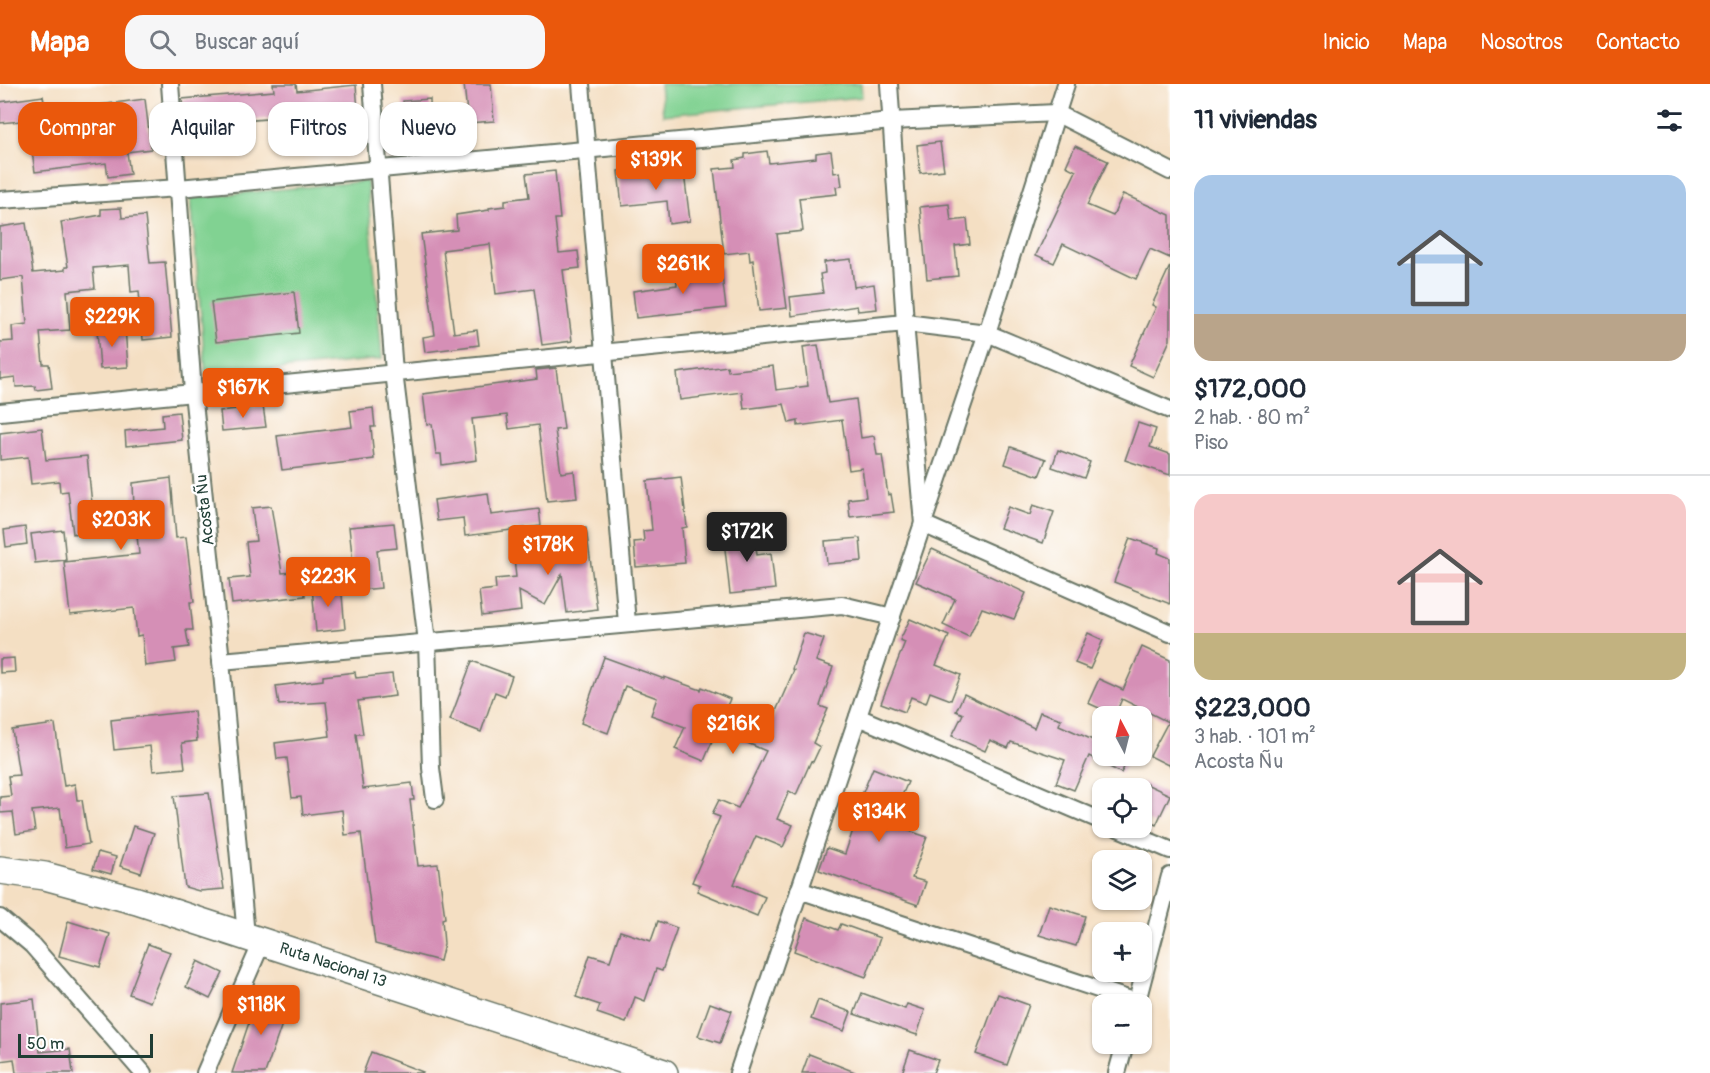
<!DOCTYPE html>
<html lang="es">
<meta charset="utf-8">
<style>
:root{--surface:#fff;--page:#f6f6f7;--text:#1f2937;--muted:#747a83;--line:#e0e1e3;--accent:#ea580c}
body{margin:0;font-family:Pangolin,sans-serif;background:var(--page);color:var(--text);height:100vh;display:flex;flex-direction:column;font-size:22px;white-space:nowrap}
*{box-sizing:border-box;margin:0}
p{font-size:20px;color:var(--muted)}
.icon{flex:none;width:33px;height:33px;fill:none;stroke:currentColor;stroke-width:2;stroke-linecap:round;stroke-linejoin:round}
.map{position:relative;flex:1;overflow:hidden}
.side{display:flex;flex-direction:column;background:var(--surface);width:540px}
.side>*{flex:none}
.hud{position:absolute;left:18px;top:18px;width:570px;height:54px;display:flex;gap:12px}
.needle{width:39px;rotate:353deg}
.fabs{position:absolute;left:1092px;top:622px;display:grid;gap:12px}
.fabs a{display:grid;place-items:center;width:60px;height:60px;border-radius:12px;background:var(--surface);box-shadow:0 2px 4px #0004;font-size:30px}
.scale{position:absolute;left:18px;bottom:15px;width:135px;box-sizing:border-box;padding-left:6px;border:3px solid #1f3d34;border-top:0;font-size:16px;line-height:21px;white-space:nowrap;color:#1f3d34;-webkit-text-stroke:4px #fff;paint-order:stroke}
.price{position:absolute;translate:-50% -51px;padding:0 14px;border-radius:6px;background:var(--accent);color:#fff;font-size:20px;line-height:39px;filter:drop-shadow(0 2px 3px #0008)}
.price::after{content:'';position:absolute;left:50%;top:36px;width:18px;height:14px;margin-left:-9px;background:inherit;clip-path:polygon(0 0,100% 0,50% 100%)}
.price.selected{background:#222;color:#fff}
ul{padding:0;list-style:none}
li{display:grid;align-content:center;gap:12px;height:318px;padding:0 24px}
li+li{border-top:2px solid var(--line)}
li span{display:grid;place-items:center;height:186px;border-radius:18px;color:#555}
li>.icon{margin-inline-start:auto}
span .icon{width:108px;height:108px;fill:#fffc;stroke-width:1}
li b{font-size:26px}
h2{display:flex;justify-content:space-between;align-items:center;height:72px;padding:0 24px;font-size:26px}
.pill{padding:0 21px;border-radius:18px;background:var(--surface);box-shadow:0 2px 4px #0004;font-size:21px;line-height:54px}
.pill.selected{background:var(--accent);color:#fff}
header{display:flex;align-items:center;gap:36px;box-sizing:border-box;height:84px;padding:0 30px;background:var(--accent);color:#fff}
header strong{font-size:28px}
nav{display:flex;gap:33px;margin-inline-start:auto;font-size:21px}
.search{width:420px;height:54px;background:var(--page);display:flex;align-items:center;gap:15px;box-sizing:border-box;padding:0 21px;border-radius:18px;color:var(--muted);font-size:22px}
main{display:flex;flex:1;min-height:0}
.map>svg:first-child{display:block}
.green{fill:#81d292;stroke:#508863;stroke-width:1.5}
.building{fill:#d58fb6}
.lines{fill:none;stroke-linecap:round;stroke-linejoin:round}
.minor-casing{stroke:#6a7666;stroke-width:20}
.trunk-casing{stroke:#6a7666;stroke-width:30}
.minor{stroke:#fff;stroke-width:16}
.trunk{stroke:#fff;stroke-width:27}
.labels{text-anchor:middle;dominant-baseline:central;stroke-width:4.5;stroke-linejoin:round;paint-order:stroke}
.street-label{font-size:16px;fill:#1f3d34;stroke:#fff}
</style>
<header>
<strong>Mapa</strong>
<div class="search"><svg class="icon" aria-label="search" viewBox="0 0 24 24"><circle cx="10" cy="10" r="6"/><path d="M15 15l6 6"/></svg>Buscar aquí</div>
<nav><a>Inicio</a><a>Mapa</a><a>Nosotros</a><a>Contacto</a></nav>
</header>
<main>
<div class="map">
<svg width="1170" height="989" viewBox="0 0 1170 989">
<rect width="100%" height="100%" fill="#fff"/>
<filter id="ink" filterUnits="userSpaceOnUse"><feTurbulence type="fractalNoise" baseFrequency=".0167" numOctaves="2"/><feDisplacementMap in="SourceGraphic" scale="12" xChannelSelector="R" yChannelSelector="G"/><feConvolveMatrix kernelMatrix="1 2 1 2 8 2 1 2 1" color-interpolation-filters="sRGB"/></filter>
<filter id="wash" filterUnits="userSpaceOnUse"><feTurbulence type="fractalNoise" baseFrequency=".008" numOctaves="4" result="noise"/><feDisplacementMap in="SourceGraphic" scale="24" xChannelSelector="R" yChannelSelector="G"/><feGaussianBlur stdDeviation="1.35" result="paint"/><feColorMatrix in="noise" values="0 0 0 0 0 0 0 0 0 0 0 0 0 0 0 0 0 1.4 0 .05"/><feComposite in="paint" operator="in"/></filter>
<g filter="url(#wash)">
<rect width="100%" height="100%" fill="#f4dfc3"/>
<!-- green -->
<g class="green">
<path d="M660 0H861L862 13 663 31Z"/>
<path d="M367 97 382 275 206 292 191 114Z"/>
</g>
<g id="blocks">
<!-- building -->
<g class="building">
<path d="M273 0H296L297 7 356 1 358 27 185 42 182 15 274 7Z"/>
<path d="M464 0H491L494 37 468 39Z"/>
<path d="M43 12 49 44 101 37 99 21 145 15 151 65 127 68 130 90 108 93 106 79 35 88 30 53H23L21 37 0 39V18Z"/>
<path d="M430 15 431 60 388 64 386 44 405 43 403 17Z"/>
<path d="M940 58 944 86 920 89 917 61Z"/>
<path d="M1075 62 1108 77 1087 121 1113 132 1123 110 1170 131V174L1150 165 1136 195 1063 160 1054 179 1036 171 1076 87 1066 82Z"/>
<path d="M767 67 769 79 816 74V69L831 67 834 89 840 88 842 102 836 103 837 110 799 114 803 147 777 150 787 224 759 227 753 176 750 177 749 167 724 170 714 85 735 83 734 76 745 74V70Z"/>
<path d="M663 82 664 91 684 89 690 137 669 140 667 117 622 122 618 87Z"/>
<path d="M555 87 560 135H555L559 169 578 167 580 184 563 186 572 257 542 261 534 205 496 210 490 160 443 166 454 249 477 246 479 261 425 268 423 253 435 251 421 150 457 146 456 131 489 126V124L505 122V116L529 113 526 90Z"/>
<path d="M949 120 951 137 967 135 970 160 955 162 958 192 927 195 920 123Z"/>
<path d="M121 124 122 134 145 132 150 179 165 178 172 253 143 256 139 207 131 208 129 181 93 184 95 204 67 207 70 246 40 248 43 280H49L52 304 36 306 35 302 16 303 15 293 0 295V258L13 257 12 242 27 240 23 193 0 196V143L26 139 33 189 65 186V183H68L61 138 101 131V125Z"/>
<path d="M851 175 854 203 874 200 877 225 858 227 857 222 792 232 790 213 823 209 820 190 825 189 824 178Z"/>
<path d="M1170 182V256L1153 293 1129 282 1156 223 1152 221Z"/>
<path d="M721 183 726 224 636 234 633 207 677 201 676 189Z"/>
<path d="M294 208 299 249 216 258 211 218Z"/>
<path d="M125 244 128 283 100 285 97 246Z"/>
<path d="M818 261 828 319 856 315 861 354 874 352 877 371H882L888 411 891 410 894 428 850 433 848 415 866 413 862 384 849 386 842 336 798 342V337L789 339 784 320 744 325 742 308 680 316 677 289 727 282 728 287 773 282 776 306 808 302 803 263Z"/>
<path d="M556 284 564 345 555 346 561 389 574 387 577 414 547 417 538 341 509 345 507 331 472 335 477 376 442 381 441 370H436L432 340 427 341 423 310 537 295 536 286Z"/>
<path d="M263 322 266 343 222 347 220 327Z"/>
<path d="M373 324 375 343H371L374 375 282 386 277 352 352 343 350 327Z"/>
<path d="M179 328 182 356 126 362 125 347 163 343 162 330Z"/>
<path d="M1138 339 1156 345 1150 363 1170 370V391L1125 376Z"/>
<path d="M42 344 46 376 87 372 93 430 134 425 133 399 171 394 176 454 186 453 194 518H190L193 546H186L189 563 174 565 176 578 145 582 142 551 137 552 134 524 70 531 64 478 139 470 136 443 73 450 68 407 60 408 59 397 31 400 28 373 0 376V349Z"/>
<path d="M1011 363 1046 375 1039 392 1005 380Z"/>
<path d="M1058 366 1090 378 1084 394 1052 383Z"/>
<path d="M681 393 687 443 682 444 685 479 636 483 634 458 644 457 643 447 652 446 647 397Z"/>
<path d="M488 409 491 431 539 425 541 442 465 452 463 434 437 437 434 416Z"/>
<path d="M1033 421 1054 428 1043 459 1000 444 1008 423 1030 431Z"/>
<path d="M271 422 282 489 303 487 305 512 232 520 229 495 250 493 246 458 256 457 252 424Z"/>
<path d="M394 439 397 464 377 466 381 504 350 507 348 490 354 489 349 443Z"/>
<path d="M25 443 27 460 6 463 4 446Z"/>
<path d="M754 443 757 471 771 469 775 505 730 510 723 447Z"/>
<path d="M586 444 597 525 567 529 562 490 545 521 519 507 521 527 482 532 479 507 496 505 495 495 516 493 514 475 546 471 543 449Z"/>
<path d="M63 446 66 476 35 479 31 450Z"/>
<path d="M860 454 862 477 827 480 825 457Z"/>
<path d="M1130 454 1159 464 1158 469 1170 474V520L1114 498Z"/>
<path d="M932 465 1026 509 1014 535 982 524 969 553 943 541 955 515 916 498Z"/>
<path d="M341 500 345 545 316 548 312 503Z"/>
<path d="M910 535 949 552 936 581 961 591 951 616 930 608 926 619 911 613 905 628 881 619 905 558 900 556Z"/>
<path d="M804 549 824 555 816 577 833 583 820 622 828 625 813 659 820 663 813 678 811 677 796 711 789 707 777 735 793 741 783 763 756 752 734 800 765 813 757 832 697 807 700 801 692 798 720 733 712 730 719 716 738 724 766 667 717 646 704 677 675 665 685 643 651 631 657 614 625 602 608 649 581 639 604 573 664 595V593L701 606 702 603 730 615 726 624 769 643 794 586 792 585Z"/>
<path d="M1088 549 1103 556 1090 585 1075 579Z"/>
<path d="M1142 563 1170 576V682L1150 672 1168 638 1122 615 1115 631 1088 619 1099 595 1123 606Z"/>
<path d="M14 574 15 588 0 589V575Z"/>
<path d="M472 577 512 592 505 612 495 608 481 648 450 636Z"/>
<path d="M355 588 356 594 392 590 395 612 358 617 363 650H356L363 705 412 699 414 716H410L418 782 438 780 445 834 442 835 444 860 440 877 375 860 361 749 345 751 342 726 303 731 301 713 292 714 287 674 277 675 275 659 330 652 326 618 279 621 276 602 323 596V592Z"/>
<path d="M964 610 1034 644 1040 628 1061 635 1059 641 1102 660V672H1130L1121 689 1089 672 1074 706 1056 699 1065 676 1011 658 1008 664 990 656 985 667 952 652 963 630 956 627Z"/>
<path d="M194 627 197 657 182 659 185 684 153 687 150 662 114 666 111 636Z"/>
<path d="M55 640 64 702 75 700 77 716H82L89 760 65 764 60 724 32 727 35 747 16 750 13 728 0 729V713L11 712 8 692 19 691 12 646Z"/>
<path d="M873 684 908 698 889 740 927 753 912 794 926 798 918 821 819 786 827 764 845 770 857 734 843 729 852 709 861 713Z"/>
<path d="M1142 698 1170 711 1156 741 1142 734Z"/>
<path d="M209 709 224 805 199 807 185 803 174 712Z"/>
<path d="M133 742 154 749 141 789 120 782Z"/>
<path d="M98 768 116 773 111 790 93 785Z"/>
<path d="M1049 821 1085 832 1076 862 1039 851Z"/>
<path d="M806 834 838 846 841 840 880 854 866 893 794 867Z"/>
<path d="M68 837 110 850 100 883 59 872Z"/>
<path d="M658 837 677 844 662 887 656 885 645 917 635 913 626 939 597 929 600 921 576 913 590 871 610 877 620 847 651 857Z"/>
<path d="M148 860 170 868 150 918 129 910Z"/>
<path d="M198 877 223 889 210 915 186 903Z"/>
<path d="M259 909 289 920 265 989H232Z"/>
<path d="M862 909 905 925 907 920 925 926 917 951 854 930Z"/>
<path d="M998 910 1029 921 1007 981 976 970Z"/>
<path d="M34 915 40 968 70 965 73 989H16L14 975 0 977V919Z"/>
<path d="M818 916 851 928 844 947 811 935Z"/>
<path d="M710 919 732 927 720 959 698 952Z"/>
<path d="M910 966 938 976 933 989H902Z"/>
<path d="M371 968 423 988 422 989H363Z"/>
<path d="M809 970 855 988V989H802Z"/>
</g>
</g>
</g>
<g filter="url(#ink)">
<use href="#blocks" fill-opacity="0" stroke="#6a7666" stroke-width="1.5"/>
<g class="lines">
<defs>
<g id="minor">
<path d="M170 0 193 308 221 577 246 852"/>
<path d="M372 0 394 288 427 558 431 684 435 715"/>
<path d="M581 0 627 539"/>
<path d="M889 0 905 239 923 440 1170 549"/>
<path d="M0 116 179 104 892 37 1056 29 1170 87"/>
<path d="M0 328 905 239 987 249 1170 326"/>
<path d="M221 577 842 521 892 533"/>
<path d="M858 633 1102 737"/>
<path d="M1118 744 1170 766"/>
<path d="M799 806 1137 918"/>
<path d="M0 834 32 861 143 989"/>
<path d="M1136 921 1170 792"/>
<path d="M205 989 262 858"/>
<path d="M738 989 987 249 1066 0"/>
<path d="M1117 989 1125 960"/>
</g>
<path id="trunk" d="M0 786 45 792 137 817 664 989"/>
</defs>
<!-- minor casing -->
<use href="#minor" class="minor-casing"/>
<!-- trunk casing -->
<use href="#trunk" class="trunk-casing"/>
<!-- minor -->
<use href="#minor" class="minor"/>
<!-- trunk -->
<use href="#trunk" class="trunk"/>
</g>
</g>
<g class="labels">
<!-- street labels -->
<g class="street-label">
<text transform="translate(205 426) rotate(-96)">Acosta Ñu</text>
<text transform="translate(333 881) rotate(18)">Ruta Nacional 13</text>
</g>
</g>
</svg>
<div class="fabs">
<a><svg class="needle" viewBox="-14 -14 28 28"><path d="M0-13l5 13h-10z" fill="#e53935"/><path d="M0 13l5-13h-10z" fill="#747a83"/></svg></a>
<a><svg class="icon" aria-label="locate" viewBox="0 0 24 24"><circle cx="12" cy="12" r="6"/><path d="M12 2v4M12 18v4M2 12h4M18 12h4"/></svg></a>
<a><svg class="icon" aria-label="layers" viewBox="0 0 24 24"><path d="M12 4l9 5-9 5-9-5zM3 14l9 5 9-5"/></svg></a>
<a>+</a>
<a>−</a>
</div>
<div class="scale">50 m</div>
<b class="price" style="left:656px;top:107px">$139K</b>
<b class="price" style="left:683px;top:211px">$261K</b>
<b class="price" style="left:112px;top:264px">$229K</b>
<b class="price" style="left:243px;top:335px">$167K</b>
<b class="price" style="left:121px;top:467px">$203K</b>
<b class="price selected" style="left:747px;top:479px">$172K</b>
<b class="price" style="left:548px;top:492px">$178K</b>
<b class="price" style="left:328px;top:524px">$223K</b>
<b class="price" style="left:733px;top:671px">$216K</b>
<b class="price" style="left:879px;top:759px">$134K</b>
<b class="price" style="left:261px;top:952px">$118K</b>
<div class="hud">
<a class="pill selected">Comprar</a>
<a class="pill">Alquilar</a>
<a class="pill">Filtros</a>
<a class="pill">Nuevo</a>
</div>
</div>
<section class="side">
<h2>11 viviendas<svg class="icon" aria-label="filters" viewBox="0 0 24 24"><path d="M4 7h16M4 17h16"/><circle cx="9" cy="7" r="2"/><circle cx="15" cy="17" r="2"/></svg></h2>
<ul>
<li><span style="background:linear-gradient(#a9c7e8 75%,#b9a48a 0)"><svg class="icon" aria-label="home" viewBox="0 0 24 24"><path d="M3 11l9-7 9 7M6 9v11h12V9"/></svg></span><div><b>$172,000</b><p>2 hab. · 80 m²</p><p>Piso</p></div></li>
<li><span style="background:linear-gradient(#f6c9c9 75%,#c2b280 0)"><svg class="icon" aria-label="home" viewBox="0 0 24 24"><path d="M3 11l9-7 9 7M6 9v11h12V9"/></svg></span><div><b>$223,000</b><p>3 hab. · 101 m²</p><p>Acosta Ñu</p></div></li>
</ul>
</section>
</main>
